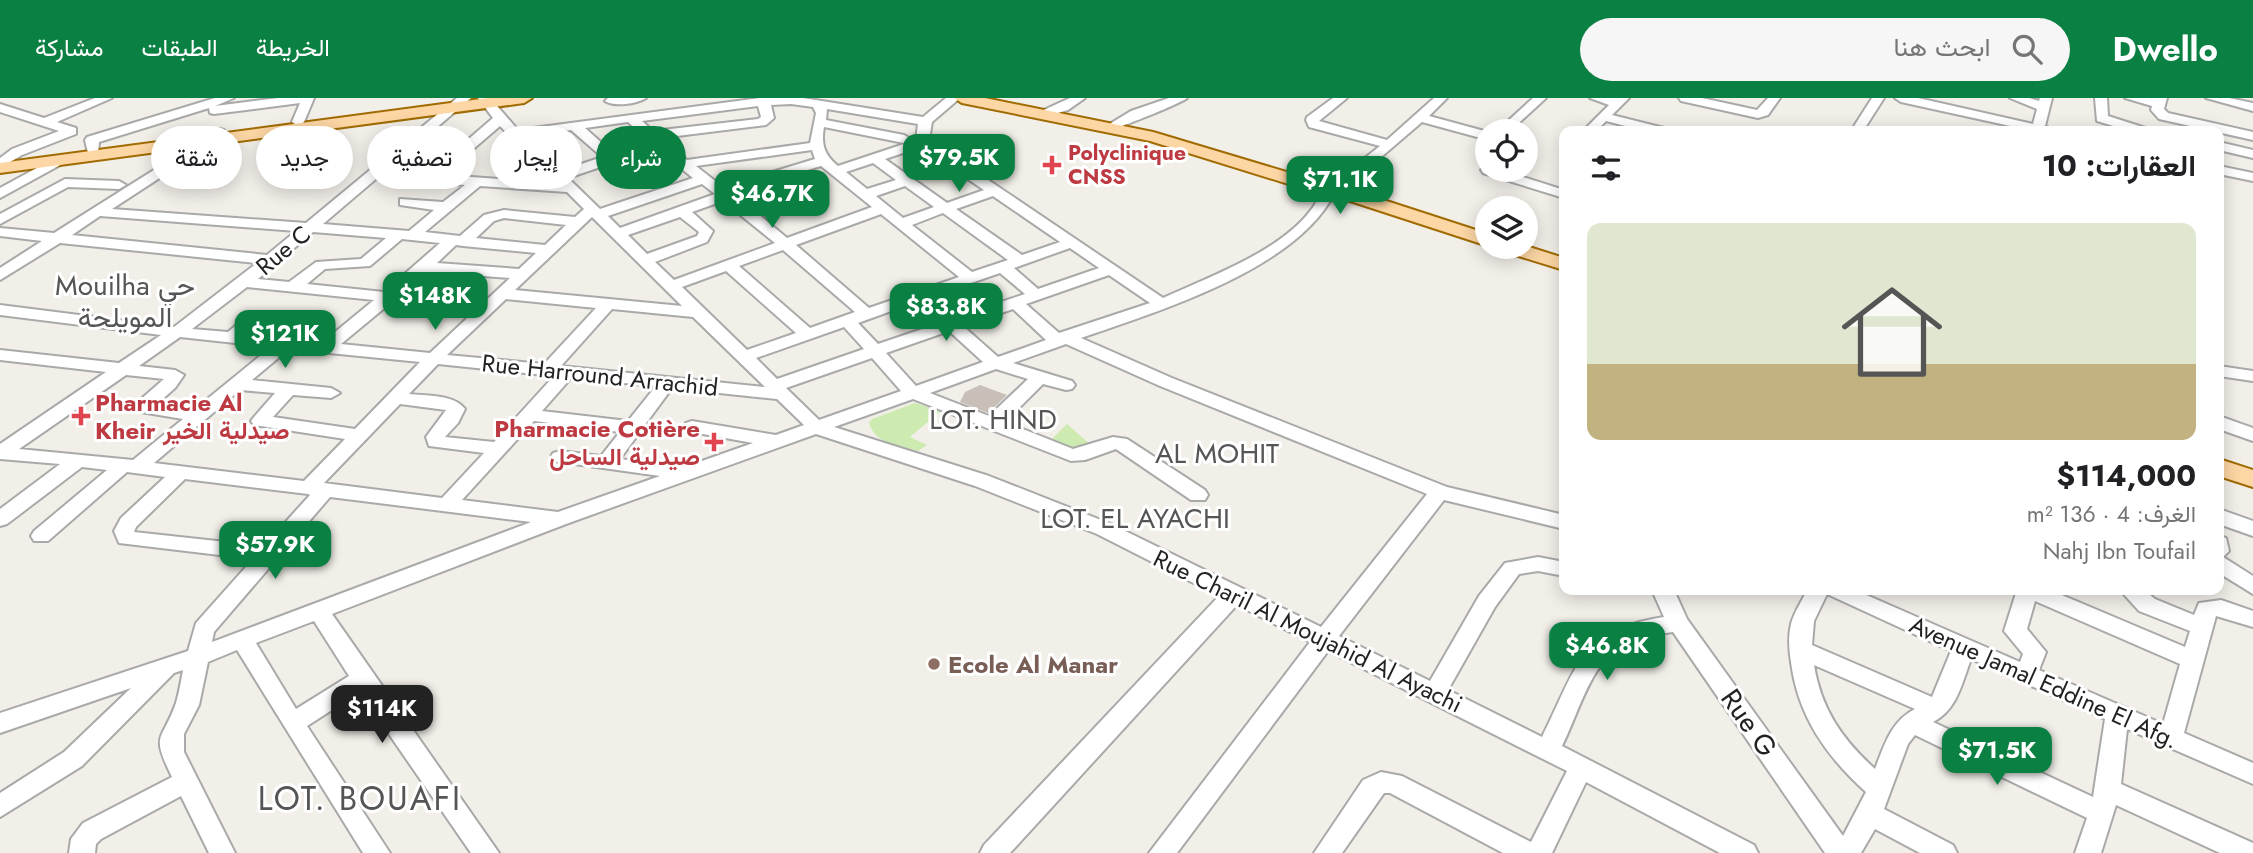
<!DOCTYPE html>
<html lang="ar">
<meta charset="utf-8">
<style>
:root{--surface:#fff;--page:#f6f6f6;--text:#202124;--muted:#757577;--line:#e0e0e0;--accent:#0b8043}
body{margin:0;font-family:Jost,Vazirmatn,sans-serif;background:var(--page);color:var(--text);direction:rtl;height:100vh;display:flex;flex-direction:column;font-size:26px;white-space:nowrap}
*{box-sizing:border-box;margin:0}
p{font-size:23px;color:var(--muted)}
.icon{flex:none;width:38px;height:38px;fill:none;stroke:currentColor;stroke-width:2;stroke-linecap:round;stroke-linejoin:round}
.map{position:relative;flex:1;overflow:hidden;direction:ltr}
.drawer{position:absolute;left:1559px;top:28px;width:665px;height:469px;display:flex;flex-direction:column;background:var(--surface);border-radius:14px;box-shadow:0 4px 18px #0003;direction:rtl}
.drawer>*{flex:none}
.guide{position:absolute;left:21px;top:28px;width:665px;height:63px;direction:rtl;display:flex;gap:14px}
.fabs{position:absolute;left:1475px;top:21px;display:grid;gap:14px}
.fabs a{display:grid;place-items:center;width:63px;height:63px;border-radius:50%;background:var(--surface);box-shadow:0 4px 18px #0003;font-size:35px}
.price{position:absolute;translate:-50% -60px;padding:0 16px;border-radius:14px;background:var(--accent);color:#fff;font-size:23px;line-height:46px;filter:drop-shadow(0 2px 4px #0008)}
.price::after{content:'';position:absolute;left:50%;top:42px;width:21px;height:16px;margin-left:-10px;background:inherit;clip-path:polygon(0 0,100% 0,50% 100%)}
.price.current{background:#222;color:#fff}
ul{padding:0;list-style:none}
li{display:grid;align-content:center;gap:14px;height:371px;padding:0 28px}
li+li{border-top:2px solid var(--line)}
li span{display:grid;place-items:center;height:217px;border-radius:14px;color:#555}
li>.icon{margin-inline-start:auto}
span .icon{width:126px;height:126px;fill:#fffc;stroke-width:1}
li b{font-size:30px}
h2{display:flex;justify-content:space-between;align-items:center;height:84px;padding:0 28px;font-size:30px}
.pill{padding:0 24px;border-radius:32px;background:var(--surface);box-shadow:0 4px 18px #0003;font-size:24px;line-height:63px}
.pill.current{background:var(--accent);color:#fff}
header{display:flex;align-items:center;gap:42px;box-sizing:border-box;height:98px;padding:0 35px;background:var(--accent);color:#fff}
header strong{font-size:33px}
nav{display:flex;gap:38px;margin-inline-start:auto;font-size:24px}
.search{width:490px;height:63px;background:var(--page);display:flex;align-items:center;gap:18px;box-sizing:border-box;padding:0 24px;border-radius:38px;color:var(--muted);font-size:26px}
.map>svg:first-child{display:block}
.grass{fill:#cdebb0}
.building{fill:#c7bfb8}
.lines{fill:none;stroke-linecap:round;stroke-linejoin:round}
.minor-casing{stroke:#a9a9a9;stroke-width:4}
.major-casing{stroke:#a06b00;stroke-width:4}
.minor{fill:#fff;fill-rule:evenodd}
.major{fill:#fcd6a4;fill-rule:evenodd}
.health-dot{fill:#e0444e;stroke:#fff;stroke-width:2.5}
.education-dot{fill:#8d6e63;stroke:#fff;stroke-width:2.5}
.labels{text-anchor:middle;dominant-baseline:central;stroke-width:6;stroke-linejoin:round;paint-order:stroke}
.far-health-label{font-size:21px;font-weight:bold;fill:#be3a42;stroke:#fff;text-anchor:start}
.street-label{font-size:24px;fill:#222;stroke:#fff}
.health-label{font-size:24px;font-weight:bold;fill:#be3a42;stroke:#fff;text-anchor:start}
.education-label{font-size:24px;font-weight:bold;fill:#785e54;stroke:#fff;text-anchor:start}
.quarter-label{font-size:28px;fill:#555;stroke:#fff}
.near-street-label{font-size:28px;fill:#222;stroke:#fff}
.near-quarter-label{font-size:33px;letter-spacing:2px;fill:#555;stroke:#fff}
</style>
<header>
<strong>Dwello</strong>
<div class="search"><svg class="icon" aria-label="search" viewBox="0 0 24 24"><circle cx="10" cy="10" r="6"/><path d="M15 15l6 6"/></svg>ابحث هنا</div>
<nav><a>الخريطة</a><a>الطبقات</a><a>مشاركة</a></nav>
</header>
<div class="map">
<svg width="2253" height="755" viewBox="0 0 2253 755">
<rect width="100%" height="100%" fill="#f2efe9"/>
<!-- grass -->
<g class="grass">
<path d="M915 305 941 313 910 339 927 347 918 353C900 348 875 346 869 325L872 321Z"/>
<path d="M1067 326 1092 348 1072 352 1050 343Z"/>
</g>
<!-- building -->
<path class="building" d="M980 287 1007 297 988 315 960 304 965 294Z"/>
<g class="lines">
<defs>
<g id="minor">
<path d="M95 0H112L57 24 76 30V36L22 57 0 70V60L12 51 59 33 0 14V6L44 20Z"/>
<path d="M215 0H234L215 8 278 0H314L304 24 298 28 292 24 300 5 214 16 210 15 209 10 99 44 98 55H88L85 42 87 39Z"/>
<path d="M457 0H471L386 73 428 76 493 20 478 0H490L518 32 760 0H803L923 19 946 0H960L932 24 929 42 1163 200C1209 179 1281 153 1311 112 1316 106 1318 99 1322 93H1332L1334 96C1295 172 1158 213 1081 240L1172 280 1447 389 1564 417V431L1444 402 1339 538 1430 583 1479 498 1505 465 1538 459 1564 464V478L1538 473 1519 476 1495 509 1448 592 1542 639C1577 570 1578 532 1664 519L1652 492H1674L1687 521 1843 738 1866 694C1826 658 1798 618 1791 564 1789 552 1788 539 1791 526 1794 514 1802 503 1807 492H1855L2020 564 2023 556 2004 533 2017 492H2050L2185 549 2190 533 2139 513 2120 492H2144L2155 501 2194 517 2199 505 2221 502 2253 513V529L2216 518 2184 635 2253 665V686L2127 631 2121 686 2253 745V755H2220L2116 707 2101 755H2075L2087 720 1915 637 1908 646 1884 711 1953 747 1957 755H1920L1875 731 1861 755H1825L1673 534C1660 536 1646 537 1634 541 1592 556 1580 613 1562 648L1754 747 1758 755H1720L1586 684 1552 755H1503L1390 695H1384L1342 755H1314L1363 682 1381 674 1402 678 1531 744 1567 673 1328 553 1177 755H1149L1310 544 1237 507 1010 755H980L984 747 1219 498 1097 436 975 388 816 336 566 426 332 516 499 755H471L360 594 307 628 390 755H363L237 552 208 564 199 607 184 636V654L235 755H209L181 698 101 741 96 746 95 755H69L71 741 83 725 172 679C150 634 162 645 176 605 179 595 181 583 183 572L174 575 82 668 0 719V695L64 654 131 590 0 635V615L188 553 196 525 253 461 119 445 114 433 121 420 165 379 127 374 48 443H34L31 438 34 433 107 372 82 369 7 426 0 428V411L60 366 0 361V346L106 274 0 262V252L119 265 161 237 0 217V207L174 229 257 165 60 145 0 182V170L42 143 0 138V130L54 135 219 31 224 32V38L112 111 306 125ZM791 6 813 9 816 15 810 45 687 62 661 40 766 27 774 20 771 7ZM758 8 761 19 758 21 653 33 642 23ZM827 11 918 26 916 42 838 68C824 57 821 46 824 29L904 45 911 41 904 37 826 22ZM628 24 670 61 631 71 585 30ZM500 28 557 85 443 77ZM571 32 602 59 561 73 526 39ZM921 49 984 92 947 105 885 61ZM812 52 815 61 769 75 766 83 777 92 742 104 696 68ZM873 65 896 82 867 91 846 74ZM609 66 628 79 678 68 693 80 600 111 568 80ZM821 68 872 109 787 140 751 110 789 98 792 90 780 80ZM377 80 465 87 443 104 400 101V107L434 112 409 133 323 126ZM702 86 715 96 620 130 608 118ZM480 88 567 94 584 111 575 119 504 112 484 117 460 138 425 134ZM905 88 934 109 903 120 876 98ZM993 98 1060 144 1022 157 956 111ZM723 103 775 145 674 182 655 164 707 144 713 133 692 114ZM943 115 1008 162 972 174 912 127ZM881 116 959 179 869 210 796 147ZM100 118 296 133 267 157 72 137ZM592 119 682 208 515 192ZM680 119 699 134 697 138 647 156 628 137ZM504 120 566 127 545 147 476 140 494 123ZM313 134 386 140 361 161 316 164 289 184 258 181ZM402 141 440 145 384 194 307 186 325 171 370 168ZM456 147 463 148 536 155 519 171 437 165ZM1070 150 1099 170 1038 191 1014 170ZM783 152 855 214 810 230 739 168ZM726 173 796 235 747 252 682 189ZM428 174 510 180 430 255 341 246ZM1000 175 1025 196 954 220 930 199ZM1109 177 1150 205 1059 235 1026 206ZM247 189 374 202 323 244 300 241 316 226 308 221 302 222 281 240 246 236 264 219 256 214 250 216 228 234 192 231ZM506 201 596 210 544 266 447 257ZM916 204 940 225 878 246 858 225ZM612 211 693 219 765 289 561 268ZM1013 211 1046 242 998 259 963 228ZM844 229 864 251 777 281 756 260ZM949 233 983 264 916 288 886 255ZM180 239 271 249 195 311 157 306 175 290 184 277 175 272 139 268ZM1066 246 1160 288 1427 396 1321 529 1111 426 989 378 834 329 913 301 1071 363 1085 362 1116 351 1191 402H1205L1208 397 1205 392 1127 341 1113 339 1073 351 1005 324 1043 286 1066 292 1072 291 1075 287 1072 283 1013 265ZM289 251 420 264 355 331 273 319 293 297 331 300 340 295 331 290 252 282ZM872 260 901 293 819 322 786 290ZM438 266 554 278 494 344 445 339 458 325 465 311C454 296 426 298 409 296ZM996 271 1028 281 989 318 930 295ZM126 277 164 281 140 302 137 306 141 314 183 321 133 362 19 351ZM571 280 656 288 628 323 542 313ZM672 290 777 301 804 327 776 337 692 323 686 325 683 329 686 333 753 345 685 369 620 361 639 335 643 334 644 328ZM240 292 275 295 254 319 251 323 254 327 345 341 304 383 154 365ZM400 306 446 312 426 339 429 348 484 355 442 400 324 385ZM534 323 620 334 601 358 560 353 553 355 551 359 553 363 660 378 558 414 462 402ZM185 381 308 396 310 397 264 448 134 434 136 429ZM330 399 531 424 212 544 214 534ZM1827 496 1951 553 1932 599 1812 547 1814 523ZM2035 503 2180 566 2163 626 2039 572 2046 554 2027 531ZM314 523 349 578 296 611 256 545ZM1971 561 2105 621 2093 699 1933 624C1957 612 1962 585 1971 561ZM1814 567 1915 611C1891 623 1884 648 1875 671 1842 641 1821 611 1814 567Z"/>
<path d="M608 0H646C637 6 614 9 605 3Z"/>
<path d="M1070 0H1085L1068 12 1041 20 1035 16Z"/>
<path d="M1169 0H1187C1182 5 1110 34 1105 33L1103 30 1131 13Z"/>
<path d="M1333 0H1347L1319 23 1387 42 1434 0H1447L1429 18 1488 34V42L1422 24 1352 84H1342V78L1380 48 1309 29 1306 22 1307 19Z"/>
<path d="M1533 0H1546L1510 33H1497Z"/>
<path d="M1590 0H1629L1612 17 1664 30 1666 33H1645L1606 23 1596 33H1583L1609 7Z"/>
<path d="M1679 0H1702L1757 12 1768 0H1780L1768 17 1758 20 1681 3Z"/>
<path d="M1872 0H1884L1863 33H1851Z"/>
<path d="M1895 0H1918L2033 26 2037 11 2010 0H2029L2039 3 2040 0H2052L2045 28 2056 33H2033L1901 4Z"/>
<path d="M2095 0H2107L2108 18 2155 33H2130L2097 23Z"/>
<path d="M2125 0H2167L2164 11 2168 15 2253 34V42L2159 21 2151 12 2152 8Z"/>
<path d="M2206 0H2229L2253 5V13Z"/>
<path d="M2219 44 2253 52V60L2219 52Z"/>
<path d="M57 59 62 60V66L0 100V90Z"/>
<path d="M1488 68V72H1501L1564 92V100L1483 75 1481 72Z"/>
<path d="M2219 68 2253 75V83L2219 76Z"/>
<path d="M65 81 119 83 126 87 119 91 68 89 0 126V116Z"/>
<path d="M2219 268 2253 273V283L2219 278Z"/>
<path d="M2219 318 2253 330V343L2219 331Z"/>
<path d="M2219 411 2253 423V438L2219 426Z"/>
<path d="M2219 438 2226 440 2229 453 2223 459 2253 478V496L2219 475Z"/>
</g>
<g id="major">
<path d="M488 0H532L524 5 0 75V65Z"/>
<path d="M954 0H985L1153 34 1313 82C1329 71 1344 76 1361 81L1367 93 1365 96 1488 136V148L1350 103 1326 102 1311 93 1150 43 962 5ZM1335 85 1347 88 1348 91 1338 93 1328 89Z"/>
<path d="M1526 148 1564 160V172L1502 153 1499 149Z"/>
<path d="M2219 361 2253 372V389L2219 378Z"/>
</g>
</defs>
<!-- minor casing -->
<use href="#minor" class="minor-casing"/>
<!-- major casing -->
<use href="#major" class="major-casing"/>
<!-- minor -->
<use href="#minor" class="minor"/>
<!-- major -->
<use href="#major" class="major"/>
</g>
<!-- markers -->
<g class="health-dot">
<path d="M1048.5 56.5h7v7h7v7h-7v7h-7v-7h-7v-7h7z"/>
<path d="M77.5 307.5h7v7h7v7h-7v7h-7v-7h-7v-7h7z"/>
<path d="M710.5 333.5h7v7h7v7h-7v7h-7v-7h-7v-7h7z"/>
</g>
<circle class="education-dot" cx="934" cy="566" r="7"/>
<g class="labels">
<!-- far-health labels -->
<g class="far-health-label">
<text x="1068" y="55">Polyclinique<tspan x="1068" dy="24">CNSS</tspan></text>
</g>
<!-- street labels -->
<g class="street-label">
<text transform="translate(283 152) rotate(-40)">Rue C</text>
<text transform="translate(600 277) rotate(6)">Rue Harround Arrachid</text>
<text transform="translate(1308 533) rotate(26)">Rue Charil Al Moujahid Al Ayachi</text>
<text transform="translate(2044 584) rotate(24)">Avenue Jamal Eddine El Afg.</text>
</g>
<!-- health labels -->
<g class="health-label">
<text x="95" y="304">Pharmacie Al<tspan x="95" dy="28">Kheir صيدلية الخير</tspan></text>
<text x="700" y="330" text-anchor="end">Pharmacie Cotière<tspan x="700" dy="28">صيدلية الساحل</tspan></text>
</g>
<!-- education labels -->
<g class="education-label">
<text x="948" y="566">Ecole Al Manar</text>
</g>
<!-- quarter labels -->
<g class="quarter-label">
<text x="125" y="187">Mouilha حي<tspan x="125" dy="32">المويلحة</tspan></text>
<text x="993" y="321">LOT. HIND</text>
<text x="1217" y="355">AL MOHIT</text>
<text x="1135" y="420">LOT. EL AYACHI</text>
</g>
<!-- near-street labels -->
<g class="near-street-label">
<text transform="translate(1749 625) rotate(55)">Rue G</text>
</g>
<!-- near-quarter labels -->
<g class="near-quarter-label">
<text x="360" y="700">LOT. BOUAFI</text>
</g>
</g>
</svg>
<div class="fabs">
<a><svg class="icon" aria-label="locate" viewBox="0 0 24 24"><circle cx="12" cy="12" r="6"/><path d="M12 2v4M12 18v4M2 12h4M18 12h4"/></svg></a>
<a><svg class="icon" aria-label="layers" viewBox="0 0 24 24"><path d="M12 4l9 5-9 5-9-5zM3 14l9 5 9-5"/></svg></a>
</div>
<b class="price" style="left:959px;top:96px">$79.5K</b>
<b class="price" style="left:1340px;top:118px">$71.1K</b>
<b class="price" style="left:772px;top:132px">$46.7K</b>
<b class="price" style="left:435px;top:234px">$148K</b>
<b class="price" style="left:946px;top:245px">$83.8K</b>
<b class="price" style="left:285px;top:272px">$121K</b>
<b class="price" style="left:275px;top:483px">$57.9K</b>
<b class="price" style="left:1607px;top:584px">$46.8K</b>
<b class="price current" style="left:382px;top:647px">$114K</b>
<b class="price" style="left:1997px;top:689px">$71.5K</b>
<div class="guide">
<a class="pill current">شراء</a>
<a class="pill">إيجار</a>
<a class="pill">تصفية</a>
<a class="pill">جديد</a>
<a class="pill">شقة</a>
</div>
<section class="drawer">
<h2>العقارات: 10<svg class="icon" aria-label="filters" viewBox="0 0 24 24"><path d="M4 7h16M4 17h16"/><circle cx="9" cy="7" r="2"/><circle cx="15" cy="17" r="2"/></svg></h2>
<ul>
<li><span style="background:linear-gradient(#dfe7d0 65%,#c2b280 0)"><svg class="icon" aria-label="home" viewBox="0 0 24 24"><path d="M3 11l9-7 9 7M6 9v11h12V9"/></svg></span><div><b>$114,000</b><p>الغرف: 4 · 136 m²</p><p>Nahj Ibn Toufail</p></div></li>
</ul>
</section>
</div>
